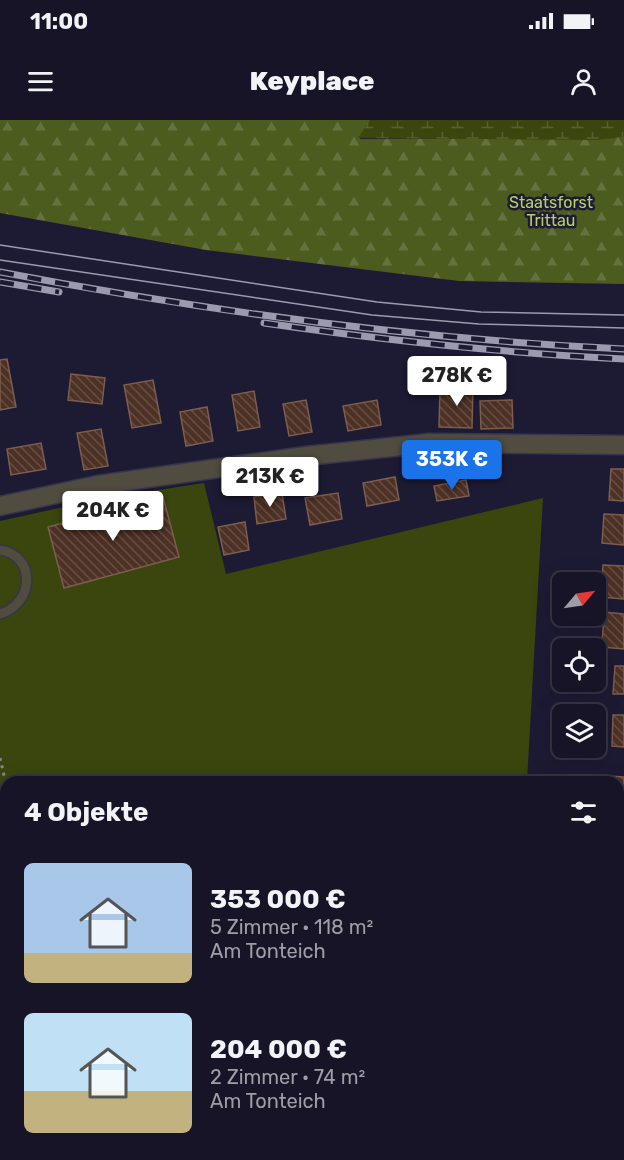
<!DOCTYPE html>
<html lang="de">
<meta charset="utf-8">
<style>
:root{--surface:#161426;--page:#232132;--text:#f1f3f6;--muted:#9e9ea7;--line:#353343;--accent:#1a73e8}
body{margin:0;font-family:Rubik,sans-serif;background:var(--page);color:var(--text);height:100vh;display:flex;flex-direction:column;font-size:22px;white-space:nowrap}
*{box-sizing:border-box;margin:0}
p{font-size:20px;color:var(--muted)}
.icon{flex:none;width:33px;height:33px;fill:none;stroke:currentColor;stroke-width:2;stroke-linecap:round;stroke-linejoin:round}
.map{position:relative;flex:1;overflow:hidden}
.details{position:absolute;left:0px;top:656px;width:624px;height:386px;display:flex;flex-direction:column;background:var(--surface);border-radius:18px 18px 0 0;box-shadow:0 6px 24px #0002,0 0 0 2px var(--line)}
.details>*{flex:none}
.needle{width:39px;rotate:61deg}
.buttons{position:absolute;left:552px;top:452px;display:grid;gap:12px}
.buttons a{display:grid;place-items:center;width:54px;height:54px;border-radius:9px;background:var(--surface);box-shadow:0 6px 24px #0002,0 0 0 2px var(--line);font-size:30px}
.price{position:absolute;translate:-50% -51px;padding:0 14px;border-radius:6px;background:#fff;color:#222;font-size:20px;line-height:39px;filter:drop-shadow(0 2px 3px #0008)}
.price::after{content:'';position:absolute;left:50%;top:36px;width:18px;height:14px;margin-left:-9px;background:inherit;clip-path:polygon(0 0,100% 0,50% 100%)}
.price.selected{background:var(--accent);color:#fff}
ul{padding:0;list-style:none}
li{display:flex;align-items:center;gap:18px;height:150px;padding:0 24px}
li span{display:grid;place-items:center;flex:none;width:168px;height:120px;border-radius:9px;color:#555}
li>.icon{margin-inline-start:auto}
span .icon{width:72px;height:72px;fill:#fffc;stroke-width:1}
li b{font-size:26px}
h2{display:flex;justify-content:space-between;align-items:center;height:72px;padding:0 24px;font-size:26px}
.status{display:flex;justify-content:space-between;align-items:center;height:42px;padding:0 30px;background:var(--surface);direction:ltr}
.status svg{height:16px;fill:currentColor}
header{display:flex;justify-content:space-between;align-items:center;height:78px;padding:0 24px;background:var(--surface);font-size:27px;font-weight:800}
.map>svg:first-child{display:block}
.grass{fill:#3a460d}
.forest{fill:url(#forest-firs)}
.wetland{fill:url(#wetland-marsh)}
.building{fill:url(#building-back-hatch);stroke:#7d5d4f;stroke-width:1.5}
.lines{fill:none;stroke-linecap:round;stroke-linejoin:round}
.lane-casing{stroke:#37354d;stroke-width:12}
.street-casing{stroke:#37354d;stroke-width:21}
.path{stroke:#858397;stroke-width:3;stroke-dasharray:3 4.5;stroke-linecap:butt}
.lane{stroke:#514c40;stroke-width:9}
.street{stroke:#514c40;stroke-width:18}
.tram{stroke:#9c9aae;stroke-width:1.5}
.rail-casing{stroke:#9c9aae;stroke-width:7}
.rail{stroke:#1d1a33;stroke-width:4.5;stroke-dasharray:14;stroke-linecap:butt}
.labels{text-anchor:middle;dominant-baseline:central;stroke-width:5;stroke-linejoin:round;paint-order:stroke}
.park-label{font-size:16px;fill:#b6d266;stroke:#1d1a33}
</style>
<div class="status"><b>11:00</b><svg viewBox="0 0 49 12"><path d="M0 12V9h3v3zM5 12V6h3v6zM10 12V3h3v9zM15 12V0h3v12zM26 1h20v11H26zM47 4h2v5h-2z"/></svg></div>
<header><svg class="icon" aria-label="menu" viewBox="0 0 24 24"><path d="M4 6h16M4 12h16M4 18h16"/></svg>Keyplace<svg class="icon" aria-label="person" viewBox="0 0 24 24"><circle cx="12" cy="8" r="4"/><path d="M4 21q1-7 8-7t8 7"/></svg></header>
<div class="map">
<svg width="624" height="1040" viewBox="0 0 624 1040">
<defs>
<pattern id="forest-firs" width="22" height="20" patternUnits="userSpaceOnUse" patternTransform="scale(1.5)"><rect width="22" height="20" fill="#4c5b1e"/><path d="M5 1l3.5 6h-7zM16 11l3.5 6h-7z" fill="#65723f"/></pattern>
<pattern id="wetland-marsh" width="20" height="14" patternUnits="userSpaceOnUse" patternTransform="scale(1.5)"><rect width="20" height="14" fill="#3a460d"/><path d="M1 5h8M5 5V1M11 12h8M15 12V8" fill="none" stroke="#566030"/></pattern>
<pattern id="building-back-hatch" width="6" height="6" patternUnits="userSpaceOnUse" patternTransform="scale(1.5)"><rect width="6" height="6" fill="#4d3124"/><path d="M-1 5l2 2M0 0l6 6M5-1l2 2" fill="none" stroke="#664e44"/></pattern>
</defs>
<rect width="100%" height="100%" fill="#1d1a33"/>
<!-- grass -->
<path class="grass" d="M204 363 226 454 543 378 527 661 6 662V942L0 944V401L100 379Z"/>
<!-- forest -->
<g class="forest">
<path d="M0 0H371L360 19 624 17V164L459 161 206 130 0 93Z"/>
<path d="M618 691H624V1040H0V944L6 942V1035H618Z"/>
</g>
<!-- wetland -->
<path class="wetland" d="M370 0H624V17L596 20 358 18Z"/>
<!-- building -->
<g class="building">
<path d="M7 239 16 287 0 290V240Z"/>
<path d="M71 254 105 258 102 284 68 280Z"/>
<path d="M153 260 161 303 132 308 124 265Z"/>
<path d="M452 263 473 264 472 308 439 307 440 270 452 271Z"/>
<path d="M254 271 260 307 238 311 232 275Z"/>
<path d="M306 280 312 312 289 316 283 284Z"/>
<path d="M377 280 381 305 348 311 343 286Z"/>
<path d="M512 280 513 308 481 309 480 281Z"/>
<path d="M207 287 213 321 186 326 180 292Z"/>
<path d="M101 309 108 346 84 350 77 313Z"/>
<path d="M41 323 46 349 11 355 7 329Z"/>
<path d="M611 349H624V381L609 380Z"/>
<path d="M395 357 399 380 367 386 363 363Z"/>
<path d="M466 360 469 376 437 381 434 366Z"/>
<path d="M282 373 286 399 257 404 254 377Z"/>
<path d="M338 373 342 399 310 405 305 378Z"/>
<path d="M163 377 179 437 64 468 48 407Z"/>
<path d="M604 394 624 395V425L602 423Z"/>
<path d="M245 402 249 430 224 435 218 407Z"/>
<path d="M603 445 624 446V479L601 477Z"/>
<path d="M604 492 624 494V529L602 527Z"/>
<path d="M615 546H624V574H613Z"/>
<path d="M613 595H624V627L612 626Z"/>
<path d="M608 656 624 657V686H618V662H608Z"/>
</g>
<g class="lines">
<defs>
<path id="lane" d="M0 430C37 436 34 484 0 494"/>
<path id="street" d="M0 386 98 365 306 336 430 323 624 325"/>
</defs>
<!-- lane casing -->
<use href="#lane" class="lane-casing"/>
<!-- street casing -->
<use href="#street" class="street-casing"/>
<!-- path -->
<g class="path">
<path d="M0 638 6 664"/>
<path d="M618 802 624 795"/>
<path d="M537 1040 540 1035"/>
</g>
<!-- lane -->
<use href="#lane" class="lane"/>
<!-- street -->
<use href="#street" class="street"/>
<!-- tram -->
<g class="tram">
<path d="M0 125 377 182 481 192 624 195"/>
<path d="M0 140 372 195 479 204 624 208"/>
</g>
<defs>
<g id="rail">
<path d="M0 152C205 191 415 219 624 229"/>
<path d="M0 162 59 172"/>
<path d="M264 203C383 220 503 233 624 239"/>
</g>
</defs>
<!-- rail casing -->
<use href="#rail" class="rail-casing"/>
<!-- rail -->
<use href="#rail" class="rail"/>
</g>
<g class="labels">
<!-- park labels -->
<g class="park-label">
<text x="551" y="82">Staatsforst<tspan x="551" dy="18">Trittau</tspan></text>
</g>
</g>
</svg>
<div class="buttons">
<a><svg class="needle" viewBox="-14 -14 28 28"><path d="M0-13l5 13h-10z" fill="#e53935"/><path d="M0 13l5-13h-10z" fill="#9e9ea7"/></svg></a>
<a><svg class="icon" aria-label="locate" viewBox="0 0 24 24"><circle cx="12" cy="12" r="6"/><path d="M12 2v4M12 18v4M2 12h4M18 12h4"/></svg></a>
<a><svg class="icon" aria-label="layers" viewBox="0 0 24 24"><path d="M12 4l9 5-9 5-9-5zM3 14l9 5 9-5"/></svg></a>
</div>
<b class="price" style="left:457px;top:287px">278K €</b>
<b class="price selected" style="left:452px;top:371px">353K €</b>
<b class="price" style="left:270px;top:388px">213K €</b>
<b class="price" style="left:113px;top:422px">204K €</b>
<section class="details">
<h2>4 Objekte<svg class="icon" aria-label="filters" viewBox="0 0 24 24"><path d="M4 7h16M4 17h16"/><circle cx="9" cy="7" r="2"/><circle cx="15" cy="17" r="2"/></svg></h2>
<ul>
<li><span style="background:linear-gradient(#a9c7e8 75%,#c2b280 0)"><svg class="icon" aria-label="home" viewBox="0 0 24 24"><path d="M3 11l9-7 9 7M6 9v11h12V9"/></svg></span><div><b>353 000 €</b><p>5 Zimmer · 118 m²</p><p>Am Tonteich</p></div></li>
<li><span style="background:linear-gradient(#bfe0f5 65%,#c2b280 0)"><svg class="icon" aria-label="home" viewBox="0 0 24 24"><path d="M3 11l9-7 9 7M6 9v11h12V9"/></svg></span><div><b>204 000 €</b><p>2 Zimmer · 74 m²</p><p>Am Tonteich</p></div></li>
</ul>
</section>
</div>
